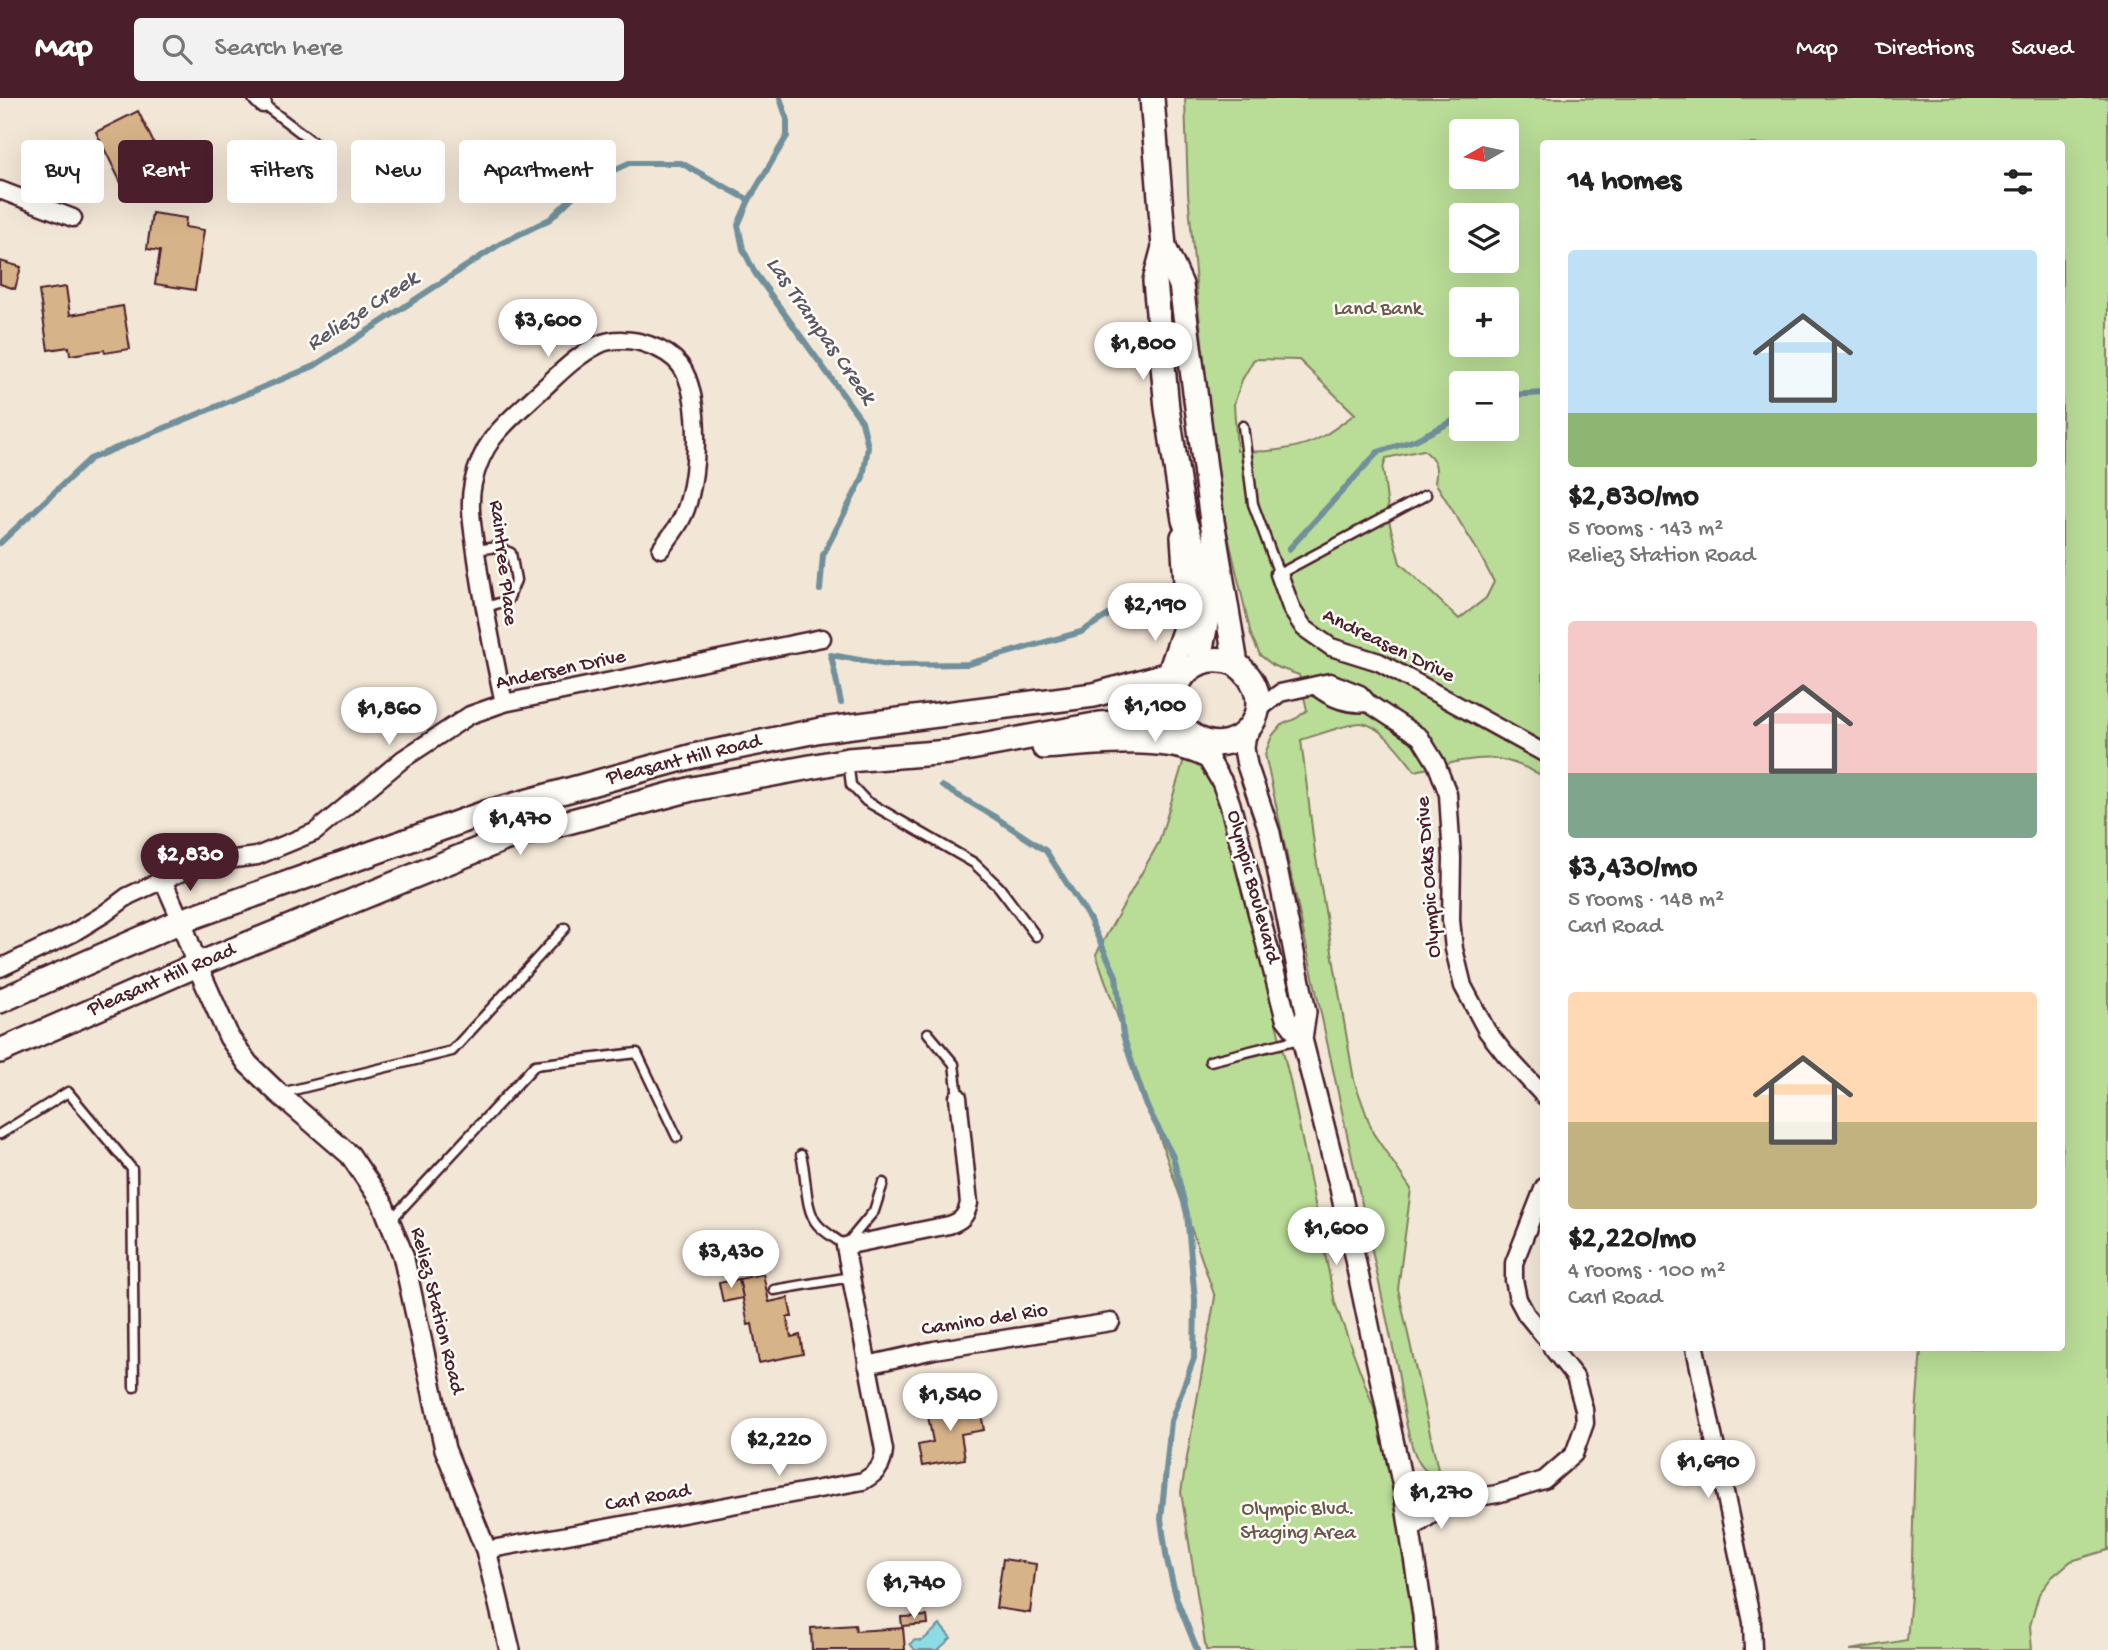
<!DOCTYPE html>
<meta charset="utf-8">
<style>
:root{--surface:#fff;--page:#f2f2f2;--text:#222;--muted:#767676;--accent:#4a1f2b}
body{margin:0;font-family:"Gochi Hand",sans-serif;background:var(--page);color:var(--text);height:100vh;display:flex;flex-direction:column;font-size:26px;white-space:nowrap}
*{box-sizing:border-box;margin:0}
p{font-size:23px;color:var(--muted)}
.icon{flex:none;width:38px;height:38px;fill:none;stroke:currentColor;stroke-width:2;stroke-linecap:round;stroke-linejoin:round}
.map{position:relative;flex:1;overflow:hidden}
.sheet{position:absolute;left:1540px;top:42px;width:525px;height:1211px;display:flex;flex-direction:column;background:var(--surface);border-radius:7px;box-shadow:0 7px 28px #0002}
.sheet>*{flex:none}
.top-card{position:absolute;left:21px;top:42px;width:665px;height:63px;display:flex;gap:14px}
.needle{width:46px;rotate:261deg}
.tools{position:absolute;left:1449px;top:21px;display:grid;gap:14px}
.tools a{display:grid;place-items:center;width:70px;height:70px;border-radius:7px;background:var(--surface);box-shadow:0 7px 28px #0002;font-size:35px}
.price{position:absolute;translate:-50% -60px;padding:0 16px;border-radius:24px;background:#fff;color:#222;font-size:23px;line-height:46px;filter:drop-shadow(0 2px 4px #0008)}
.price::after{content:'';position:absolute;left:50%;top:42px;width:21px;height:16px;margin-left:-10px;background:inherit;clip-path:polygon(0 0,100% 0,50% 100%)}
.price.on{background:var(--accent);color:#fff}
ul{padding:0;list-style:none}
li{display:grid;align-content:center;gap:14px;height:371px;padding:0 28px}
li span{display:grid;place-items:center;height:217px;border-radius:7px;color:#555}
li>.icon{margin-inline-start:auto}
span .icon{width:126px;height:126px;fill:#fffc;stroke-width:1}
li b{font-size:30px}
h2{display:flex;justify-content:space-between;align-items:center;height:84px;padding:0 28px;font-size:30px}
.tag{padding:0 24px;border-radius:7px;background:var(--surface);box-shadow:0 7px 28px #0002;font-size:24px;line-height:63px}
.tag.on{background:var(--accent);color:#fff}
header{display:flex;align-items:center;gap:42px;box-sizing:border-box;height:98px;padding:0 35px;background:var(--accent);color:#fff}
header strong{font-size:33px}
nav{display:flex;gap:38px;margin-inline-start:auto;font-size:24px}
.search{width:490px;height:63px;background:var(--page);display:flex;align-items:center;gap:18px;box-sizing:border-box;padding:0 24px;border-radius:7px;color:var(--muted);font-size:26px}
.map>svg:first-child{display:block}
.green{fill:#b9dc97;stroke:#827e61;stroke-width:2;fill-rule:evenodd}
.water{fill:#8bdce5;stroke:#71909b;stroke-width:2}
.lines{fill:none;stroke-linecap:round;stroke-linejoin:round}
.stream{stroke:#71909b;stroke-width:6}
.building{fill:#d7b389;stroke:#4a1f2b;stroke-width:2}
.service-casing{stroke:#4a1f2b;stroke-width:13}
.minor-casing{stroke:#4a1f2b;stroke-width:21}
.tertiary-casing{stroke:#4a1f2b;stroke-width:24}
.secondary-casing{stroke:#4a1f2b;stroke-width:28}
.service{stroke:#fdfcf7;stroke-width:8}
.minor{stroke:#fdfcf7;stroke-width:16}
.tertiary{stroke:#fdfcf7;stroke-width:19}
.secondary{stroke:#fdfcf7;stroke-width:23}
.labels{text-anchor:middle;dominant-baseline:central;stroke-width:5;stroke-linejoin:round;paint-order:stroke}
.park-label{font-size:21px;fill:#6b584b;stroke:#fdfcf7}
.street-label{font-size:21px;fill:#4a1f2b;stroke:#fdfcf7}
.water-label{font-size:23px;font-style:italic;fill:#5e5863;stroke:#fdfcf7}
</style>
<header>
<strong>Map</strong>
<div class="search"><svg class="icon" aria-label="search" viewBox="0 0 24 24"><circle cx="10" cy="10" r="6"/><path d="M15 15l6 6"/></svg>Search here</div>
<nav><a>Map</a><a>Directions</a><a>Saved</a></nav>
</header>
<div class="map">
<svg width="2108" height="1552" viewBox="0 0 2108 1552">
<rect width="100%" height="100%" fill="#f2e6d6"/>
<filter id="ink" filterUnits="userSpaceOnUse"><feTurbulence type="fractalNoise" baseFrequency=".0143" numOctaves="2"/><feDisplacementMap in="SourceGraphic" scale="14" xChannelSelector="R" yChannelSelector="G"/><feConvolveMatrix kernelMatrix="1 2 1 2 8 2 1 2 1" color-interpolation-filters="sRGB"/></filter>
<g filter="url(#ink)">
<!-- green -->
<g class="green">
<path d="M1185 0H2108V1452L2071 1463 2052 1479 2039 1496 2030 1528 2032 1552H1850L1907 1542 1911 1498 1916 1316 1921 1250H2062V46H1544L1543 678C1529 671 1513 663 1497 661 1473 658 1439 668 1415 673 1403 658 1382 627 1361 625 1353 624 1311 639 1301 642L1315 754 1354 982 1373 1035 1411 1091 1398 1191 1439 1376C1436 1375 1432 1375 1428 1374 1407 1362 1402 1295 1398 1273L1265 656 1272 638 1281 627 1297 620 1307 612 1299 577 1274 568 1260 557 1251 537 1226 429 1209 309 1197 197 1188 95ZM1461 33H1507V79H1461ZM1461 117H1507V163H1461ZM1461 201H1507V247H1461ZM1254 261 1299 262 1355 316C1345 323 1334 332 1323 338 1301 352 1263 355 1237 353L1234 306 1242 282ZM1461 285H1507V331H1461ZM1423 352C1436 361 1438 369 1435 384L1479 455 1494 484 1486 500 1459 521 1400 465 1390 427 1383 371 1386 360Z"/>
<path d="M1185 658 1197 664 1213 687 1229 734 1290 982 1335 1205 1403 1389 1426 1552H1206L1181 1394 1215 1199 1096 856 1159 744Z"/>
</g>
<!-- water -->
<path class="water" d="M940 1527 951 1540 938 1552H915L910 1546 915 1542 922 1543Z"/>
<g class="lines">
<!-- stream -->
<g class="stream">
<path d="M780 0 787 21V38L749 102 738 127 743 151 755 175 862 323 868 349 863 379 823 457 820 492"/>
<path d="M1507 300 1512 297 1544 295"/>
<path d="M0 445 90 361 314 268 500 146 550 121 588 84 629 65H681L749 102"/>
<path d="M1289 451 1378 354 1415 342 1461 319"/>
<path d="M841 605 831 557 888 567 968 566 1081 534 1131 503"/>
<path d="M942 688 995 719 1046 753 1089 820 1116 878 1123 937 1144 1003 1173 1059 1187 1116 1195 1202 1194 1260 1171 1323 1161 1421 1167 1462 1177 1502 1197 1552"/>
</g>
</g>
<!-- building -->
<g class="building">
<path d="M138 13 165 68 123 89 96 34Z"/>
<path d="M152 115 186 120 185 129 204 132 195 192 155 186 160 153 147 151Z"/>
<path d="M0 163 21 169 15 191 0 186Z"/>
<path d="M66 189 70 217 123 208 130 251 105 255 104 252 70 257 69 249 48 252 39 193Z"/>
<path d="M763 1176 769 1204 788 1200 792 1219H787L791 1239 800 1237 803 1256 759 1265 752 1226 748 1227 739 1181Z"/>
<path d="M739 1181 743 1200 723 1204 719 1185Z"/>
<path d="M979 1304 984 1332 961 1336 965 1361 922 1368 918 1347 933 1344 927 1313Z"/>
<path d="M1003 1461 1036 1466 1030 1515 996 1510Z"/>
<path d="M927 1518 928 1526 902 1528 901 1519Z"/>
<path d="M855 1527 856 1533 903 1530 905 1552H812L811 1530Z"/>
</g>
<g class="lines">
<defs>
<g id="service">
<path d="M263 6 317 47"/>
<path d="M1243 328 1253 406 1279 476 1426 397"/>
<path d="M476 452 497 449 511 455 516 482 508 502 484 510"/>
<path d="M848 663 851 687 866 703 974 765 999 789 1036 838"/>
<path d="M928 935 954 966 958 999"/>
<path d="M1210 963 1299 941"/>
<path d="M281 995 452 953 565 830"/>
<path d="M0 1036 68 994 132 1071 134 1289"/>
<path d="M801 1057C807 1077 804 1112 818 1127 825 1135 837 1141 845 1148L874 1113 883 1085"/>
<path d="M390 1123 535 967 637 955 677 1039"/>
<path d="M774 1192 851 1179"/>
</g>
<g id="minor">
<path d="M257 0 263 6"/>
<path d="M0 92 73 120"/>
<path d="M1279 476 1292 512 1304 530 1331 549 1379 564 1544 655"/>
<path d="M1316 588C1330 601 1350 607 1368 605"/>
<path d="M504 605C493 554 483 505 476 454 473 432 468 407 473 385 483 341 505 326 536 297 555 280 574 259 598 247 612 240 634 241 649 247 661 251 671 256 680 267 703 296 699 388 682 420 677 431 668 441 661 451"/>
<path d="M1258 612 1280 595 1330 584 1360 596 1368 605 1420 639 1436 665 1448 696 1452 760 1451 822 1454 851 1463 888 1487 933 1505 956 1544 998"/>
<path d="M163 782 181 823"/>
<path d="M0 870 73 835 104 816 128 798 163 782 204 765 257 758 315 734 403 661 470 617 504 605 822 540"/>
<path d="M1544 1089 1514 1165V1182L1518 1201 1526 1216 1544 1238"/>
<path d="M1695 1250 1752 1524 1753 1552"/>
<path d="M867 1267 934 1252 1111 1224"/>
<path d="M1403 1389 1435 1399 1442 1405"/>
<path d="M1410 1432 1437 1413 1442 1405 1497 1396 1544 1382 1574 1356 1585 1325 1584 1311 1575 1279 1552 1250"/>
<path d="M486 1452 863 1383C877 1375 883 1368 884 1352L845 1148 949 1127C961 1123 966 1119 969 1105L958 999"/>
</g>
<g id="tertiary">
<path d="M1246 633 1244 651 1247 667 1270 735 1306 914 1302 941 1340 1090 1403 1389 1423 1517 1426 1552"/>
<path d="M1200 647 1222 684 1230 706 1286 920 1302 941"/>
<path d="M181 823 197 867 229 939 248 966 278 995 350 1057 382 1104 403 1157 445 1351 486 1452 510 1552"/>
</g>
<g id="secondary">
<path d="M1152 0 1164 149 1181 187 1212 423 1236 566C1287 604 1239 666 1195 639 1149 612 1185 544 1236 566"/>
<path d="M1164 149 1155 183 1167 310 1184 422 1200 466 1207 493 1209 511 1198 565"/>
<path d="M1170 574 1185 530 1187 500 1183 439"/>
<path d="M1044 649C1092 646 1165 635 1207 658"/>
<path d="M0 903 181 823 485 715 693 658 821 632 1094 597 1190 570"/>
<path d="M0 953 197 867 504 741 692 691 848 662 949 654 1100 626 1141 623 1181 626"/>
</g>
</defs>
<!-- service casing -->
<use href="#service" class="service-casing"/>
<!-- minor casing -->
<use href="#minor" class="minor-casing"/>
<!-- tertiary casing -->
<use href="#tertiary" class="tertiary-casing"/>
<!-- secondary casing -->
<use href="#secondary" class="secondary-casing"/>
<!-- service -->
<use href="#service" class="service"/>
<!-- minor -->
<use href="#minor" class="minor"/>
<!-- tertiary -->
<use href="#tertiary" class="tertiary"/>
<!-- secondary -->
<use href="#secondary" class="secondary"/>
</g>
</g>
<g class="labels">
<!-- park labels -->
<g class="park-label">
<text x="1378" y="212">Land Bank</text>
<text x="1298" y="1412">Olympic Blvd.<tspan x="1298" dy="24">Staging Area</tspan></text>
</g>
<!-- street labels -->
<g class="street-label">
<text transform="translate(502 465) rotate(83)">Raintree Place</text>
<text transform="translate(1388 549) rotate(26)">Andreasen Drive</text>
<text transform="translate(561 573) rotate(-12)">Andersen Drive</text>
<text transform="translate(684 663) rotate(-14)">Pleasant Hill Road</text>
<text transform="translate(1430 779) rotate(-94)">Olympic Oaks Drive</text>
<text transform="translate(1252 789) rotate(75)">Olympic Boulevard</text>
<text transform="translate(162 883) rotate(-23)">Pleasant Hill Road</text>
<text transform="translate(436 1213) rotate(76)">Reliez Station Road</text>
<text transform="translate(985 1223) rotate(-9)">Camino del Rio</text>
<text transform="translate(648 1401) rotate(-10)">Carl Road</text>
</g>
<!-- water labels -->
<g class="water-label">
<text transform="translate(363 214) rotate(-33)">Relieze Creek</text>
<text transform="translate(820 233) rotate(55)">Las Trampas Creek</text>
</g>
</g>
</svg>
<div class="tools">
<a><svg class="needle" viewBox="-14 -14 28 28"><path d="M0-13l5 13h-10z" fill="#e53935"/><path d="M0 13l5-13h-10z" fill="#767676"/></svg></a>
<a><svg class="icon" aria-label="layers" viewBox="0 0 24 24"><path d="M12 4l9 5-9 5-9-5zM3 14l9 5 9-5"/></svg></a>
<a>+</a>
<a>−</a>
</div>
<b class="price" style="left:548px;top:261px">$3,600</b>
<b class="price" style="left:1143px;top:284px">$1,800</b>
<b class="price" style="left:1155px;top:545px">$2,190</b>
<b class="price" style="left:1155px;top:646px">$1,100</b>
<b class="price" style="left:389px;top:649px">$1,860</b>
<b class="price" style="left:520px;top:759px">$1,470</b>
<b class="price on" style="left:190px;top:795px">$2,830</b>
<b class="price" style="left:1336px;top:1169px">$1,600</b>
<b class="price" style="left:731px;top:1192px">$3,430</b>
<b class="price" style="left:950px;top:1335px">$1,540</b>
<b class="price" style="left:779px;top:1380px">$2,220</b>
<b class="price" style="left:1708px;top:1402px">$1,690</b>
<b class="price" style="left:1441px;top:1433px">$1,270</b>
<b class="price" style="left:914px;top:1523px">$1,740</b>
<div class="top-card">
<a class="tag">Buy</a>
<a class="tag on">Rent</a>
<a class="tag">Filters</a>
<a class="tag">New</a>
<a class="tag">Apartment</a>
</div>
<section class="sheet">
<h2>14 homes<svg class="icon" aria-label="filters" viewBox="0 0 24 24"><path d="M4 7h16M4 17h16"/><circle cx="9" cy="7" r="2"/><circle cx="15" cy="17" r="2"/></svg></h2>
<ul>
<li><span style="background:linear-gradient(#bfe0f5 75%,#8fb573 0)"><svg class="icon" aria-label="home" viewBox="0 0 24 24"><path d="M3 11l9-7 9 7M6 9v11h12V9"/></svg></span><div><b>$2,830/mo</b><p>5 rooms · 143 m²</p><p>Reliez Station Road</p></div></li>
<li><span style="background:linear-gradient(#f6c9c9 70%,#7fa58c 0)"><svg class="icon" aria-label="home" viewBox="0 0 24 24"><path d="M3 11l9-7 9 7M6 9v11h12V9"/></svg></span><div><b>$3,430/mo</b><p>5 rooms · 148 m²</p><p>Carl Road</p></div></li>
<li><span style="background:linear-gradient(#ffd9b3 60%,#c2b280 0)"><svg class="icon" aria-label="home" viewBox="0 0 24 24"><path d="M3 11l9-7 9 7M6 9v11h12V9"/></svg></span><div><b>$2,220/mo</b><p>4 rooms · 100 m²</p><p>Carl Road</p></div></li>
</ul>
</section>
</div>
